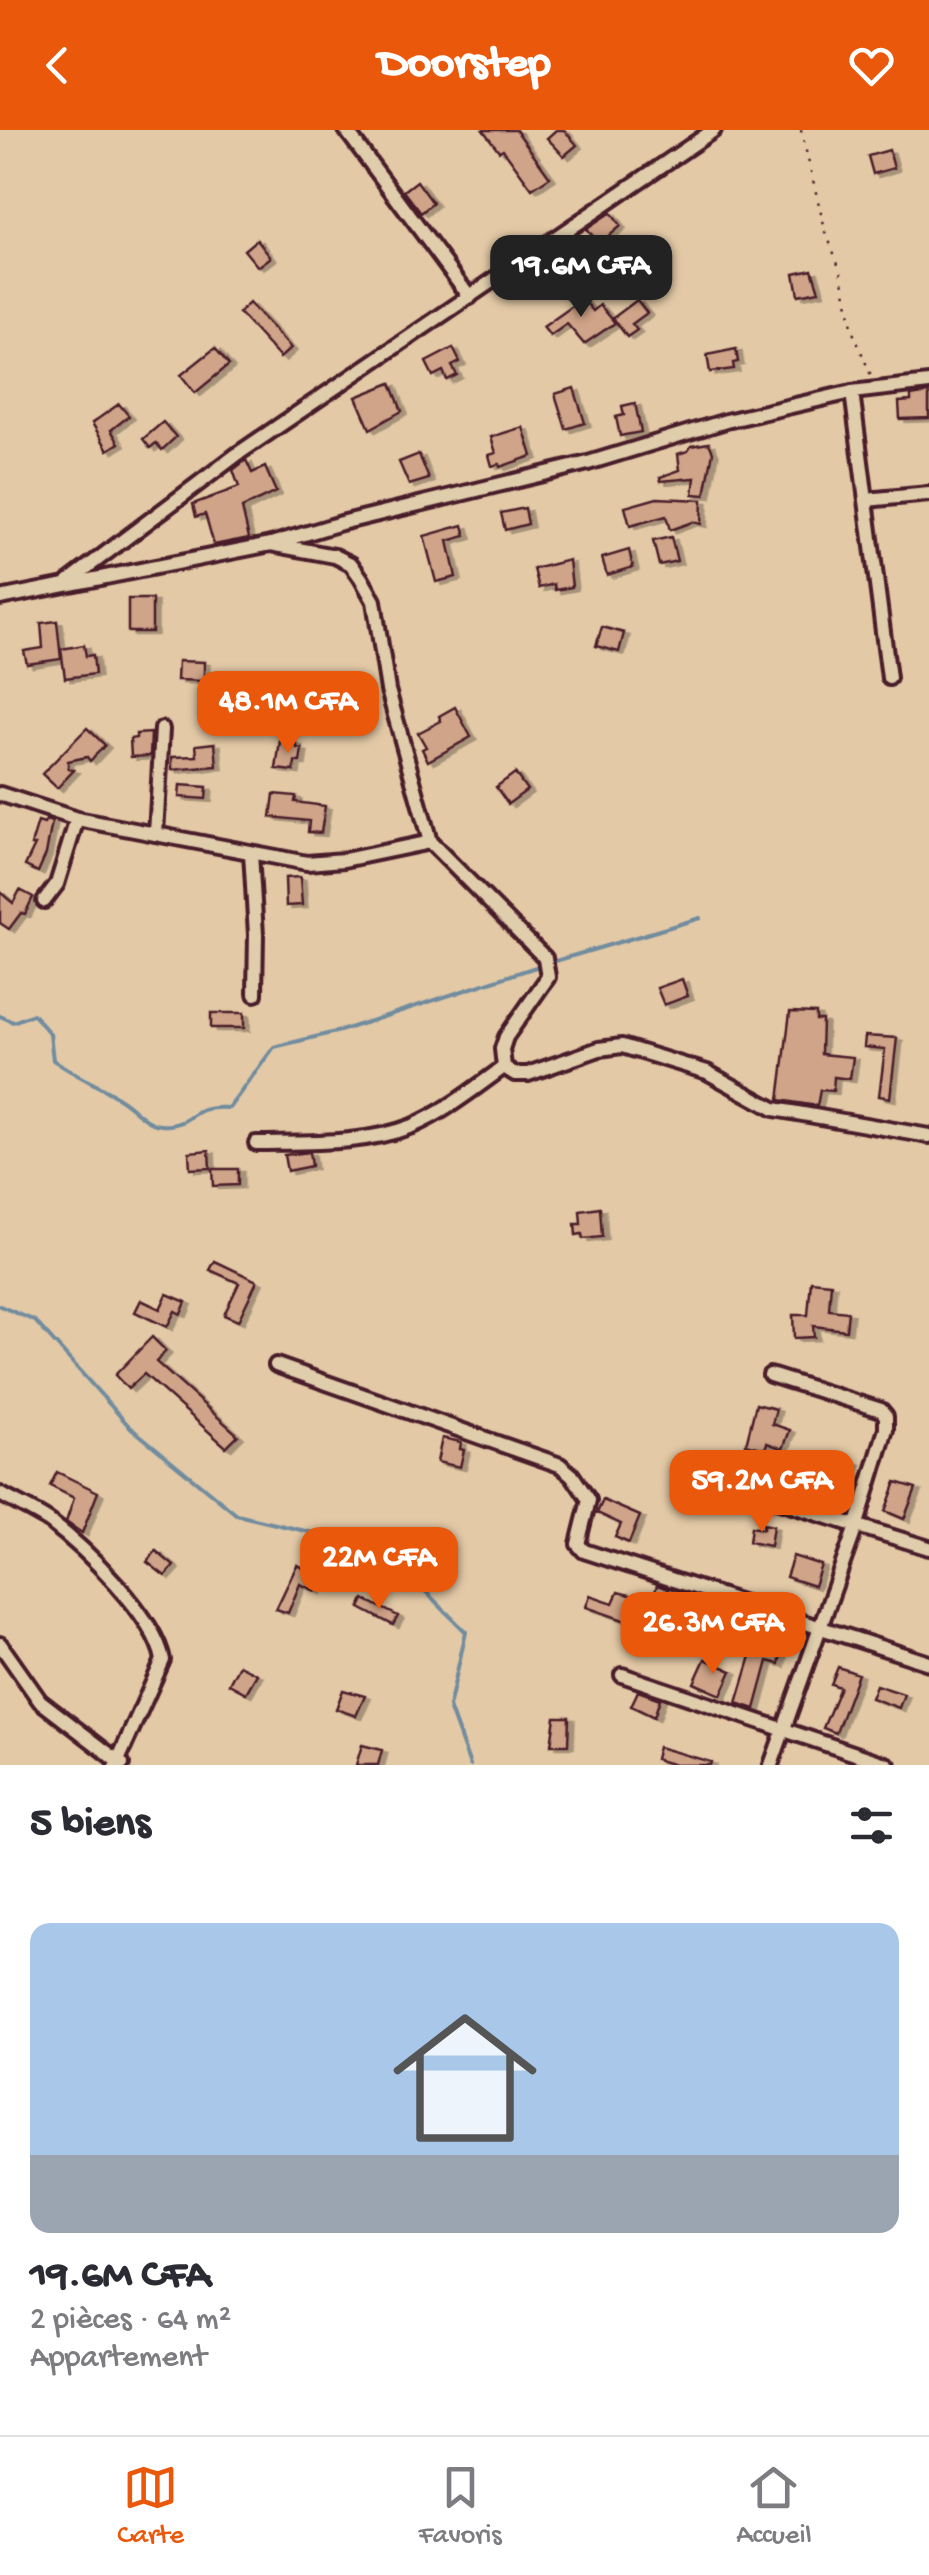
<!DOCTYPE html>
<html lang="fr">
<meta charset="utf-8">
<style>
:root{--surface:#fff;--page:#f7f7f7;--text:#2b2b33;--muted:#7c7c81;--line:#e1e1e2;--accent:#ea580c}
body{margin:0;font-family:"Gochi Hand",sans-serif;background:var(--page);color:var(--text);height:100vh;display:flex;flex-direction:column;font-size:38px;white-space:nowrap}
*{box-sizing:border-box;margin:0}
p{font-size:32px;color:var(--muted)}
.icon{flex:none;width:55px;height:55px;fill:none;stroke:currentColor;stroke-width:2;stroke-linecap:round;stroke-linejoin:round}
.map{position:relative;height:1635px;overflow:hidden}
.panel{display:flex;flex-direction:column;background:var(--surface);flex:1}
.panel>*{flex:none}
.price{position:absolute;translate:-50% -85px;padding:0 22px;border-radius:20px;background:var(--accent);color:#fff;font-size:32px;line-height:65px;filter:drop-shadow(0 2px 5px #0008)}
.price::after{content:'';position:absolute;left:50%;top:60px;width:30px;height:22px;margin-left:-15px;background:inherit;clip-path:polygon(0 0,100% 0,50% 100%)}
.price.current{background:#222;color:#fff}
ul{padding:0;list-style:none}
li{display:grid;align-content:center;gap:20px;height:530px;padding:0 30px}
li span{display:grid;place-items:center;height:310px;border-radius:20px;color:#555}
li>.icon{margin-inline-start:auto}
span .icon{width:180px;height:180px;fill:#fffc;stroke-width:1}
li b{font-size:42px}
h2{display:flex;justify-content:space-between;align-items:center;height:120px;padding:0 30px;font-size:42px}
header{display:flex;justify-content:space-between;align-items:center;height:130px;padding:0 30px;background:var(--accent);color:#fff;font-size:45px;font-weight:800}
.tab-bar{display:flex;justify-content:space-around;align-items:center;height:140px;border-top:2px solid var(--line);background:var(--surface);font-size:28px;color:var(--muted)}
.tab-bar a{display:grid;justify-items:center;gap:5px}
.tab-bar .current{color:var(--accent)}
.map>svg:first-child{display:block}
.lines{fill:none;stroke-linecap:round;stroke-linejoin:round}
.stream{stroke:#718c9f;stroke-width:4}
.building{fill:#cfa488;stroke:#4a1f2b;stroke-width:2.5;filter:url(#shadow)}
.street-casing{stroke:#4a1f2b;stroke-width:20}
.path{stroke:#4a1f2b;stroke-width:2.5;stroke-dasharray:2.5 8;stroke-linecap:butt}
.street{stroke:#dfcdab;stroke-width:12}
</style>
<header><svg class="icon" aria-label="back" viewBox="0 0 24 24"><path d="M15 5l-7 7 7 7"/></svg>Doorstep<svg class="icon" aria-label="heart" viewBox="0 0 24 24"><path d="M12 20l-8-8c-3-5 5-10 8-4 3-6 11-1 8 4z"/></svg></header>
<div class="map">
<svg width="929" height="1635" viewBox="0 0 929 1635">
<defs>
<filter id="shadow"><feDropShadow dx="5.5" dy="3" stdDeviation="0" flood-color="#0004"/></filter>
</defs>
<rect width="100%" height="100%" fill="#e3c9a6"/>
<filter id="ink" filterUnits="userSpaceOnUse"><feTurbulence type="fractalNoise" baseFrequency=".01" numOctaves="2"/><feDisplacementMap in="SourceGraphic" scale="20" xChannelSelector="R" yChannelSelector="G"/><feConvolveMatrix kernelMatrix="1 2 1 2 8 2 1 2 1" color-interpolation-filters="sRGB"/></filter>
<g filter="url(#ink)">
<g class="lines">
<!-- stream -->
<g class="stream">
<path d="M552 832 700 788"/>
<path d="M0 886 13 892 33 884 50 904 53 930C75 946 101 956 123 971 139 982 148 998 170 995 197 992 190 975 229 978L274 917 340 901 542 835"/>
<path d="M0 1176 35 1191 129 1296 237 1385 352 1412 410 1446 466 1502 449 1577 470 1635"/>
</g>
</g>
<!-- building -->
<g class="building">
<path d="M483 0H516L550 47 532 59 503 19 499 21Z"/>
<path d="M556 0H564L577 15 564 26 547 8Z"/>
<path d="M889 20 894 38 873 44 868 26Z"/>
<path d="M417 51 433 73 421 83 404 61Z"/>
<path d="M610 83 620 96 599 114 586 99Z"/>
<path d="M257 109 271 127 258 137 244 120Z"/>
<path d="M812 139 819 161 798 165 794 143Z"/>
<path d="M576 161 593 181 600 175 615 193 584 214 567 194 550 206 543 197 574 175 567 168Z"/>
<path d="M637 170 647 183 632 194 637 200 627 207 613 188Z"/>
<path d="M249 173 291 218 280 228 239 183Z"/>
<path d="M215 218 229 235 195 263 181 245Z"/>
<path d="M453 218 460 232 452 236 457 245 447 250 443 241 433 246 426 232Z"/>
<path d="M736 219 738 232 733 233 734 239 710 242 707 225Z"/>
<path d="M391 253 402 281 370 299 356 267Z"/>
<path d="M574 258 585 293 566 299 555 264Z"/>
<path d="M929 263V288L900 289 899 272 911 271V266Z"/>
<path d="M635 273 641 302 620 306 616 287 624 285 622 276Z"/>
<path d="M119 274 129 286 111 300 119 313 108 320 92 293Z"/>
<path d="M163 292 176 307 162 320 156 313 150 318 143 309Z"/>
<path d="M523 297 532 326 500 337 499 334 492 336 489 325 496 323 491 307Z"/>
<path d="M709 313 713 322 705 365 693 364 695 348 661 351 660 347 680 340 678 324 688 321 691 316Z"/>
<path d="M419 324 429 349 409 355 399 332Z"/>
<path d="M246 330 252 343 265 337 276 362 242 378 249 408 214 415 206 387 205 384 196 387 193 374 239 357 233 340Z"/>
<path d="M657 368 702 370 701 394 692 392 670 400 666 386 630 396 625 377Z"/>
<path d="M525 378 528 394 505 400 501 383Z"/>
<path d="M463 395 466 406 448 411 456 447 436 452 424 406Z"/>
<path d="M671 407 677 431 659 435 653 411Z"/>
<path d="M629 420 633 437 607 445 602 428Z"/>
<path d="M569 430 572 457 555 460 554 454 539 458 534 439Z"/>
<rect x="128" y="469" width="24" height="33"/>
<path d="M57 491 61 529 27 534 24 521 43 518 41 493Z"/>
<path d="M602 497 624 503 619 522 596 516Z"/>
<path d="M84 515 86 526 93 525 95 544 65 548 61 519Z"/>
<path d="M178 531 204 532V551L177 550Z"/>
<path d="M455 577 471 607 428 631 422 619 426 617 418 603 441 591 439 586Z"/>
<path d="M87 598 105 615 90 631 87 627 68 631V639L74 640 57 658 42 644Z"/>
<path d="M151 603 150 626 131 627 130 609 136 608V604Z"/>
<path d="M280 611 297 613V618L302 619 300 632H295L294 641 276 639Z"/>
<path d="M215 613 217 636 172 640V627L197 626 196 615Z"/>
<path d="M515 643 527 660 508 674 496 657Z"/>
<path d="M180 655 207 657 206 669 179 667Z"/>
<path d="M274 664 296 666 295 672 325 676 321 703 308 702 309 691 271 687Z"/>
<path d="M46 690 52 692 46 724 38 742 25 736 35 715H31L38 692 44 694Z"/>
<path d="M300 747 302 775 286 776 285 748Z"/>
<path d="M20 760 33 767 25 784 21 783 9 799 0 793V762L13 773Z"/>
<path d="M682 849 688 866 664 875 657 858Z"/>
<path d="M790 882 816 883V890H822L821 924 853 927 850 949 834 947 833 961 820 960 817 976 779 970Z"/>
<rect x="211" y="883" width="33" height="15"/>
<path d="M865 906 897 908 890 968 879 966 885 919 864 917Z"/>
<path d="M209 1020 210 1038 190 1039 189 1022Z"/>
<path d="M309 1022 311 1036 287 1041 284 1025Z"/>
<path d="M212 1039H238V1055L213 1056Z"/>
<path d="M600 1078 602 1107 583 1109 582 1104 576 1105 575 1094H581L580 1081Z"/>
<path d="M215 1131 257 1151 238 1191 224 1185 239 1153 210 1140Z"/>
<path d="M811 1151 831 1153 829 1180 848 1182 846 1200 813 1196 814 1207 794 1208 793 1185H808Z"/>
<path d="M167 1164 186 1172 181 1184 175 1181 167 1197 135 1182 141 1170 160 1179Z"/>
<path d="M152 1207 166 1221 156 1232 238 1305 226 1317 144 1244 128 1259 115 1245Z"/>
<path d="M756 1274 776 1279 772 1294 790 1300 783 1319 767 1313 765 1319 746 1314Z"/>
<path d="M442 1308 461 1312 460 1319 464 1320 460 1337 437 1332Z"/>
<path d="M836 1327 855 1332 850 1349 831 1343Z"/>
<path d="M57 1342 98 1362 82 1403 66 1392 74 1368 50 1356Z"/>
<path d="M896 1352 916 1358 904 1389 885 1381Z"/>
<path d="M603 1370 640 1386 629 1413 615 1407 621 1394 597 1383Z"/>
<path d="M763 1394 773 1396 770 1416 749 1412 751 1397 763 1399Z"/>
<path d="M156 1421 174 1436 165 1446 147 1432Z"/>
<path d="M793 1426 821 1435 814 1456 786 1447Z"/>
<path d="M297 1435 314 1443 317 1435 326 1439 316 1461 300 1454 288 1483 276 1479Z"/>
<path d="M657 1455 668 1459 655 1501 586 1477 590 1465 613 1473 618 1462 652 1471Z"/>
<path d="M364 1469 398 1486 393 1495 360 1478Z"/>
<path d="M754 1516 781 1524 779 1534 768 1531 755 1579 737 1573Z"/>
<path d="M705 1529 732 1541 721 1565 694 1553Z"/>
<path d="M239 1535 257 1544 246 1563 229 1554Z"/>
<path d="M838 1537 858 1544 836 1603 823 1598 840 1557 831 1554Z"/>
<path d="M876 1555 904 1564 899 1578 871 1568Z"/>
<path d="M343 1560 365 1566 356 1586 336 1579Z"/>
<path d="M638 1561 660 1569 654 1587 631 1576Z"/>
<path d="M555 1587H569L568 1615H551Z"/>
<path d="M362 1615 382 1620 378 1635H356Z"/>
<path d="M658 1617 711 1632 710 1635H675L655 1629Z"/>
</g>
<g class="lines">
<defs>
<g id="street">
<path d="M346 0 470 167"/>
<path d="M852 262 889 548"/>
<path d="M866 370 929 364"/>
<path d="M271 414 335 426 351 434 361 448 374 471 388 560 430 712 545 828 548 847 506 907 502 919 504 937 515 944H528L599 919 622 916 707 942 774 979 929 1006"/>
<path d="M69 451 239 323 714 0"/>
<path d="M0 468 271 414 341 393 588 333 726 291 852 262 929 253"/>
<path d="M0 664 77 689 307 733 344 730 430 712"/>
<path d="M156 704 162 599"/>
<path d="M251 723 256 805 255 864"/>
<path d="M44 771 57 754 77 689"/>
<path d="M256 1013C306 1012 364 1015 412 996 445 982 475 958 504 937"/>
<path d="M276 1235 560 1335 572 1345 589 1370 578 1414 584 1421 929 1533"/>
<path d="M770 1245 881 1280 886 1286V1299L857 1394 771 1635"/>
<path d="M711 1351 929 1418"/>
<path d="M0 1364C16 1373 34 1381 49 1391 85 1418 155 1486 163 1530L116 1635"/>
<path d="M0 1514 40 1571 122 1634"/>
<path d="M622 1545 888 1635"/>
</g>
</defs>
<!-- street casing -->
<use href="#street" class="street-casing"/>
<!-- path -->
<path class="path" d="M801 0 825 100 842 144 853 202 872 248"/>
<!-- street -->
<use href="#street" class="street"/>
</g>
</g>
</svg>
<b class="price current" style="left:581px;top:190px">19.6M CFA</b>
<b class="price" style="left:288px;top:626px">48.1M CFA</b>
<b class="price" style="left:762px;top:1405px">59.2M CFA</b>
<b class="price" style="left:379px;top:1482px">22M CFA</b>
<b class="price" style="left:713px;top:1547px">26.3M CFA</b>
</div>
<section class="panel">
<h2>5 biens<svg class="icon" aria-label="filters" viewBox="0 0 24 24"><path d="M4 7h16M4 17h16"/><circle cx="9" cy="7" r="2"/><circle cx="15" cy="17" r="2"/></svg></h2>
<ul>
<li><span style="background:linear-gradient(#a9c7e8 75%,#9aa5b1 0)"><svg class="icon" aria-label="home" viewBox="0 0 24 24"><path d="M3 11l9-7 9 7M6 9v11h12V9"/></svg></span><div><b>19.6M CFA</b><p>2 pièces · 64 m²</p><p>Appartement</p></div></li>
</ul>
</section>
<nav class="tab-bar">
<a class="current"><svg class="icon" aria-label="map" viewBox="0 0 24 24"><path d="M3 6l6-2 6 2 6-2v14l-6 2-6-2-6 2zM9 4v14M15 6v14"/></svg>Carte</a>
<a><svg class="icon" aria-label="saved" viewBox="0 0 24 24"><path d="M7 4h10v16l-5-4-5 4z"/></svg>Favoris</a>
<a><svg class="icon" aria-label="home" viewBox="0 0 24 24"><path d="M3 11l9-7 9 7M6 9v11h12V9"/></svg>Accueil</a>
</nav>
